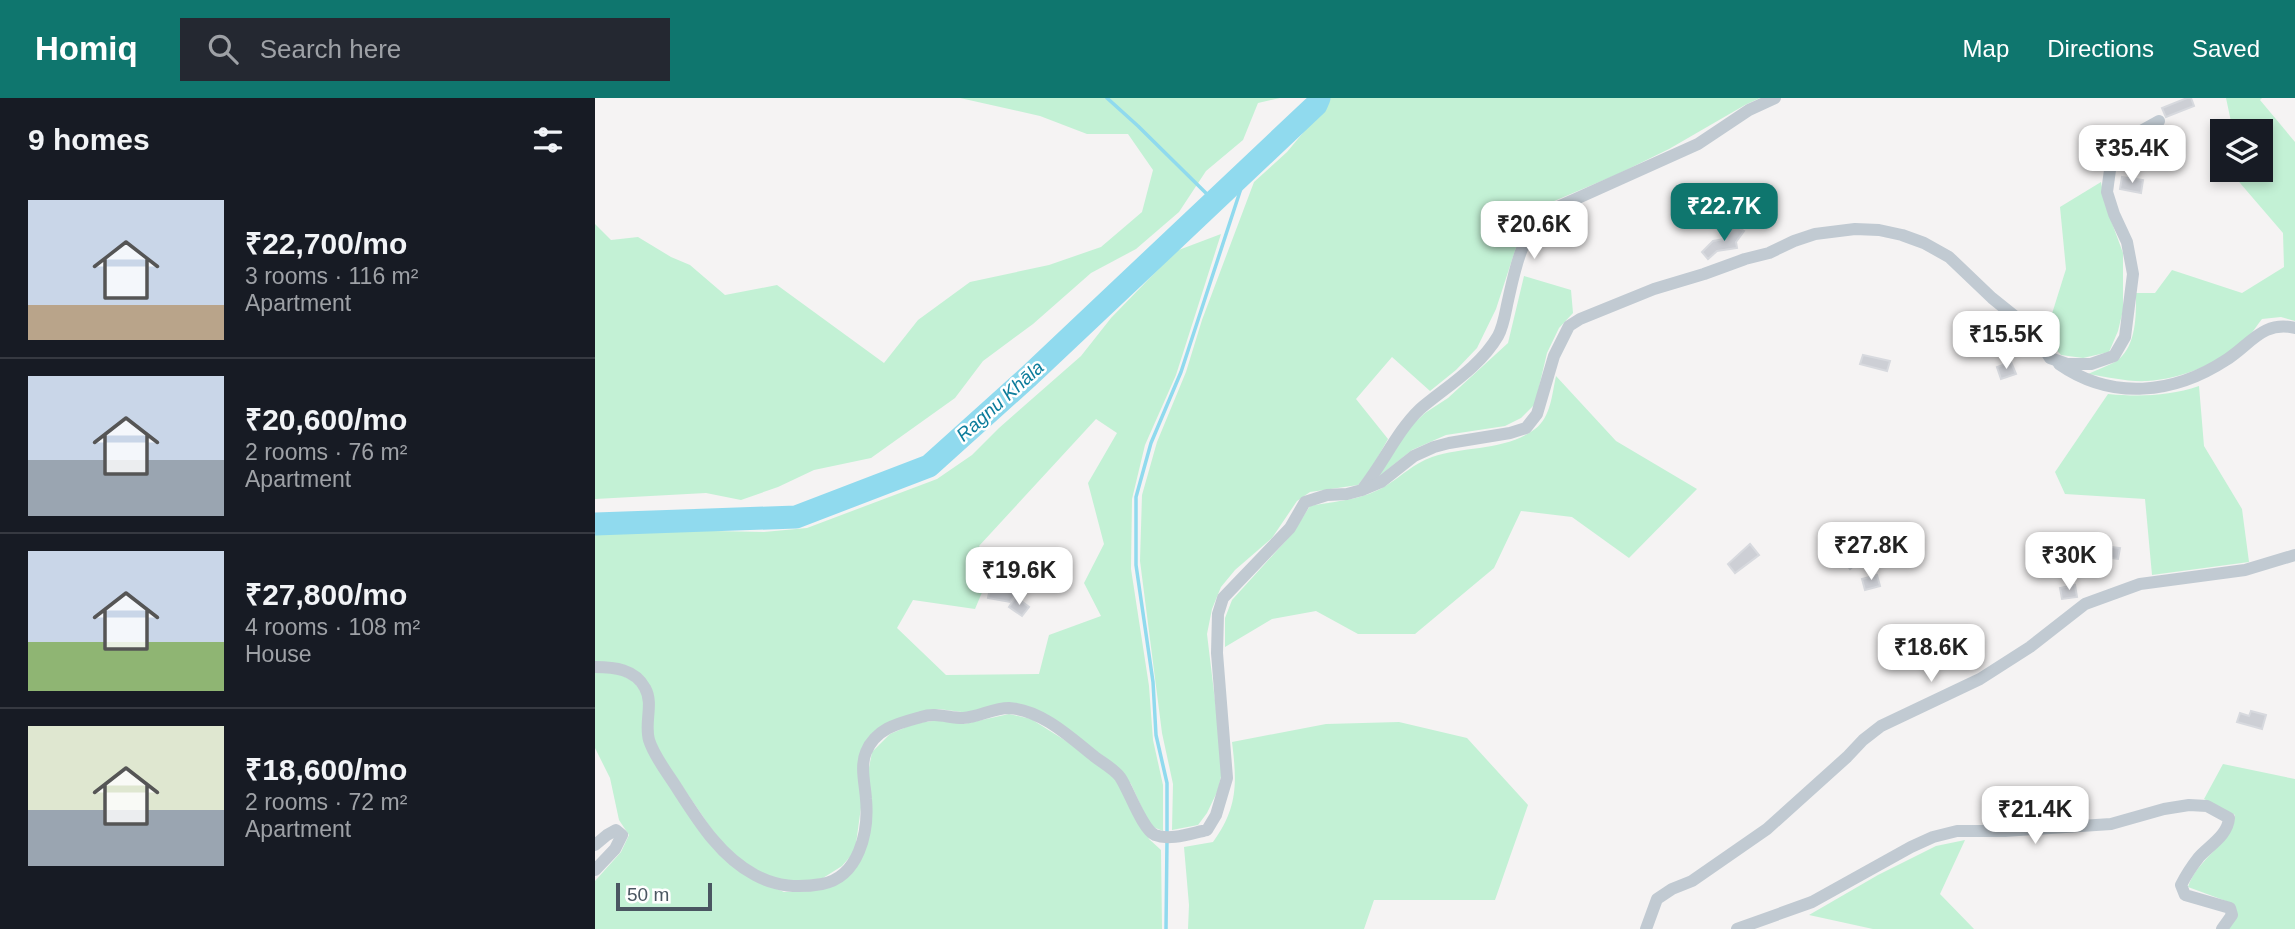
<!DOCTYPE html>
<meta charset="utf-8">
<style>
:root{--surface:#171b24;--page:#242831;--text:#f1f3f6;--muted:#9ea1a6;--line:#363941;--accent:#0f766e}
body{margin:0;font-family:Helvetica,sans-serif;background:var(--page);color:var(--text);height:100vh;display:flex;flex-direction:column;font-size:26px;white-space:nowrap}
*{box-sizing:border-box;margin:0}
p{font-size:23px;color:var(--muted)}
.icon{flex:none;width:38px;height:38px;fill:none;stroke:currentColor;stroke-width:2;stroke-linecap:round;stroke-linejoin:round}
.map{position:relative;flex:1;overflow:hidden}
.drawer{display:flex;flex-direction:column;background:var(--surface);width:595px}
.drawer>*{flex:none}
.fabs{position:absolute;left:1615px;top:21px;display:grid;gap:14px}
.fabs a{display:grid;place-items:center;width:63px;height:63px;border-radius:0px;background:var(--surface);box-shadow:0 4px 10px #0003;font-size:35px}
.scale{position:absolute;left:21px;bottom:18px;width:96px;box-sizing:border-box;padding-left:7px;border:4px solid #4a5661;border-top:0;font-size:19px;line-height:24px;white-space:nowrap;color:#4a5661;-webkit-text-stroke:5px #fff;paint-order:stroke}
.price{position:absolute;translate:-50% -60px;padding:0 16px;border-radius:14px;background:#fff;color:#222;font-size:23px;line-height:46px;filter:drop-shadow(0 2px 4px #0008)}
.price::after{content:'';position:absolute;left:50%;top:42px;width:21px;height:16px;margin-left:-10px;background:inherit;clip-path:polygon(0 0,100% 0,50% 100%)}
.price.current{background:var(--accent);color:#fff}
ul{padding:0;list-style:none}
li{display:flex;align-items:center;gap:21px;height:175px;padding:0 28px}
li+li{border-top:2px solid var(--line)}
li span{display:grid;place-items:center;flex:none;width:196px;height:140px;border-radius:0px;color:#555}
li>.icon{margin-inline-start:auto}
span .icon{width:84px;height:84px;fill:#fffc;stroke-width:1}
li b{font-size:30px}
h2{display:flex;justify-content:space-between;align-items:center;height:84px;padding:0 28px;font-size:30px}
header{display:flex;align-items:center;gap:42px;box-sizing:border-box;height:98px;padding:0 35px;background:var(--accent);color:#fff}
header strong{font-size:33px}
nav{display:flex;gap:38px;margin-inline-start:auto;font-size:24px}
.search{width:490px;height:63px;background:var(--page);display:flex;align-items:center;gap:18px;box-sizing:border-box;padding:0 24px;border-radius:0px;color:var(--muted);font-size:26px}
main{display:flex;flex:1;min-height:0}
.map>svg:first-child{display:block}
.green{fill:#c3f1d5;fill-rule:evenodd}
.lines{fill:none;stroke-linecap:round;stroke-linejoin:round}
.stream{stroke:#90daee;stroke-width:3.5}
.river{stroke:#90daee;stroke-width:23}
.building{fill:#cdcfd5;stroke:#d7d9de;stroke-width:2}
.street{stroke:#c1cad2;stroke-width:12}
.labels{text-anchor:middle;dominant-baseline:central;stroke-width:5;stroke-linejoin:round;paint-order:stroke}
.water-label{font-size:19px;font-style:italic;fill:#0c7c9b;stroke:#fff}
</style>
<header>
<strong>Homiq</strong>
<div class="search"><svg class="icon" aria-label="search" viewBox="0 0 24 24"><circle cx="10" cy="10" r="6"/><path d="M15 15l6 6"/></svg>Search here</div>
<nav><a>Map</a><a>Directions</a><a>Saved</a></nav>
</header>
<main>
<section class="drawer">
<h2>9 homes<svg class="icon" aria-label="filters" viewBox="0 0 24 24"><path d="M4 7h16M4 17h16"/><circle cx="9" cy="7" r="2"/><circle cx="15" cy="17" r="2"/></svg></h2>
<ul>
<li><span style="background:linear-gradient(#c9d6e8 75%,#b9a48a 0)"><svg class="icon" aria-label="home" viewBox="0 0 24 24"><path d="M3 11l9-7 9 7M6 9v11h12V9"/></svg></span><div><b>₹22,700/mo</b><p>3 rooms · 116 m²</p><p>Apartment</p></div></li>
<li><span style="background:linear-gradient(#c9d6e8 60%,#9aa5b1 0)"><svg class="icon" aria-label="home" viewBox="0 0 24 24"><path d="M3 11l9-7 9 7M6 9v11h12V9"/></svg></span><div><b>₹20,600/mo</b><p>2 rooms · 76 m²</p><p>Apartment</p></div></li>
<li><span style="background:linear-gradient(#c9d6e8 65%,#8fb573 0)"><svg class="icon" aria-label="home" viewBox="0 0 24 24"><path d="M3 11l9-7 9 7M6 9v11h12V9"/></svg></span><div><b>₹27,800/mo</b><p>4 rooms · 108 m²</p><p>House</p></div></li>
<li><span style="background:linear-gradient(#dfe7d0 60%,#9aa5b1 0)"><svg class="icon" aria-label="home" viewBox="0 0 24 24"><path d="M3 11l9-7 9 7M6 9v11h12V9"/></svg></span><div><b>₹18,600/mo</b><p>2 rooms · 72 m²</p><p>Apartment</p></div></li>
</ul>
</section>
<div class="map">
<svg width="1700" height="831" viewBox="0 0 1700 831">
<rect width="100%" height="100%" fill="#f5f3f3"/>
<!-- green -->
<g class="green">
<path d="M365 0H685L663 5 648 42 611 73 584 114 541 151 496 175 438 226 388 263 360 300 276 360 219 372 183 389 146 402 111 395 0 401V126L16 142 43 139 76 159 95 167 130 197 182 187 289 265 323 222 375 184 454 167 506 149 547 114 558 72 533 36H492L445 18Z"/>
<path d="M732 0H1165L1150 7 1074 51 1023 76 945 109 928 128 901 211 882 250 861 272 835 293 797 259 761 301 793 341 776 371 763 387 715 394 702 403 677 440 640 472 626 489 617 511 612 536 628 669 623 692 612 715 603 727 577 732 578 686 567 635 545 463 547 397 562 344 591 274 607 222 659 84 692 54 722 18Z"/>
<path d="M1631 0H1667L1665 2 1700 44V223L1686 219 1667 221C1662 227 1657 236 1650 242 1624 265 1587 281 1552 283 1533 284 1512 279 1493 276 1502 272 1512 268 1520 264 1542 250 1541 217 1541 195H1560L1577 172 1647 195 1689 169 1688 135 1639 78 1640 72H1666V33H1638Z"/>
<path d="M1506 84 1510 106 1528 155V212L1523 233 1514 254 1488 260 1466 257 1450 238 1471 171 1465 109Z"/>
<path d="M626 136 581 277 550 347 537 401 536 471 554 588 558 642 568 687V733L558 729 552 721 536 686 526 674 432 608 374 615 344 611 321 616 276 636 260 753 247 768 228 780 206 784 180 782 157 772 124 742 68 660 57 637 50 583 0 565V433L18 431 169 434 212 430 342 381 377 357 404 330 486 258 516 220 581 153ZM501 321 522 335 493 385 509 446 489 485 506 518 454 537 444 576 351 577 302 530 318 502 380 511 399 466 384 448Z"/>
<path d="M929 178 976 192 978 215 964 230 952 255 940 306 926 320 910 328 851 337 817 352 783 379 814 330 830 315 853 300 913 245Z"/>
<path d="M961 278 1021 343 1102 391 1034 460 977 419 926 413 899 470 820 536H763L721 513 677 521 630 549V520L637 502 697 436 715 408C741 403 769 402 792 387 808 377 818 366 837 359 870 348 911 353 940 331 956 319 957 296 961 278Z"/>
<path d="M1604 288 1609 348 1647 411 1654 464 1557 477 1550 401 1470 396 1460 374 1513 296C1545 299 1574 298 1604 288Z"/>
<path d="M0 575H23L39 584 49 598 62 669 158 781 189 794 216 793 268 756 273 675 277 654 295 636 321 625 347 622 369 626 414 616 436 621 479 648 509 671 527 688 554 741 566 752 567 831H0V783L26 754 34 737 24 722 15 680 0 650Z"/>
<path d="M804 624 872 640 933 707 900 802H779L769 831H593L594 807 589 749 618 744C643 710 642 685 637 644L731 626Z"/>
<path d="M1628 666 1700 681V831H1633L1631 803 1593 789C1602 761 1634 748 1640 717L1609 701Z"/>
<path d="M1370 742 1345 796 1379 831H1278L1214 817 1283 777 1341 748Z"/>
</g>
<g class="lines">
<!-- stream -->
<g class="stream">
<path d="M512 0 543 28 619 103"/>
<path d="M572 734V685L561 637 558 584 541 467V399L556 345 586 274 652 72"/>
<path d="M571 831 572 742"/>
</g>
<!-- river -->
<path class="river" d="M0 426 201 419 334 368 434 278 721 7 724 0"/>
</g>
<!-- building -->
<g class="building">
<path d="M1592 0H1596L1599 8 1571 19 1570 17 1567 10Z"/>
<path d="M1527 79 1548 82 1546 95 1525 91Z"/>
<path d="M1139 127 1149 133 1141 144 1142 150 1122 153 1113 161 1107 154 1118 143 1129 141Z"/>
<path d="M1268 257 1295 263 1292 273 1265 266Z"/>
<path d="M1416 264 1421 276 1406 281 1402 269Z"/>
<path d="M1155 446 1164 457 1140 475 1133 466Z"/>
<path d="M1509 448 1525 450 1523 461 1508 459Z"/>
<path d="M1254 452 1263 464 1255 471 1246 459Z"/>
<path d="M1282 477 1285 488 1270 492 1267 481Z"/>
<path d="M1480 487 1482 499 1467 501 1465 490Z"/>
<path d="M395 490 421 495 415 504 393 500Z"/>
<path d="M421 499 434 509 427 518 414 509Z"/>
<path d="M1656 613 1671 617 1667 631 1642 624 1645 615 1654 618Z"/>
</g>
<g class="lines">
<!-- street -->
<g class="street">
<path d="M1464 266C1517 303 1579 296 1631 262 1655 247 1668 222 1700 230"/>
<path d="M769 389C789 364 802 333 825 311 851 289 885 269 903 238 908 229 910 217 912 207 920 172 925 137 954 113L1103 46 1154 12 1180 0"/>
<path d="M0 569C19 569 40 571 50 590 59 606 49 624 54 642 59 658 71 673 80 687 102 721 124 758 160 777 182 789 203 790 227 786 264 779 274 734 271 701 270 686 265 668 271 654 281 630 304 625 326 619 341 614 353 620 368 620 384 619 398 610 414 610 447 612 476 640 500 659 508 665 519 671 525 679 534 692 547 731 560 737 575 743 597 735 612 732L621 717 632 680 622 555 623 516 628 500 695 430 710 404 732 397 752 396 767 392 786 384 819 358 839 349 854 345 915 335 931 330 942 316 959 258 974 228 985 221 1059 191 1109 176 1150 161 1174 155 1199 143 1220 136 1260 131 1284 132 1307 137 1329 145 1354 159 1397 200 1438 233 1455 260 1472 266H1496L1519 258 1530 239 1538 176 1532 144 1519 116 1512 94 1515 72 1520 57 1537 38 1564 23"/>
<path d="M0 747 12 737 21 732 27 737 20 751 0 772"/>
<path d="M1051 831 1062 801 1077 791 1097 783 1172 731 1252 659 1268 642 1286 628 1385 581 1435 549 1490 506 1545 486 1650 472 1700 457"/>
<path d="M1142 831 1217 804 1316 749 1338 739 1362 733H1410L1516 726 1569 711 1594 707 1612 708 1634 720C1633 737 1615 747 1604 759 1597 768 1591 777 1586 787L1590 797 1635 810 1637 817 1627 831"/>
</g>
</g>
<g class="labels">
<!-- water labels -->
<g class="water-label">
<text transform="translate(405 303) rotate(-42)">Ragnu Khāla</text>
</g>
</g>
</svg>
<div class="fabs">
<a><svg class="icon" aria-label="layers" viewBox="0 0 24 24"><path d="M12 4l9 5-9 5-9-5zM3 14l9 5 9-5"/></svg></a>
</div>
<div class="scale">50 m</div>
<b class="price" style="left:1537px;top:87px">₹35.4K</b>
<b class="price current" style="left:1129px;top:145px">₹22.7K</b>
<b class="price" style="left:939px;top:163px">₹20.6K</b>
<b class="price" style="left:1411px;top:273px">₹15.5K</b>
<b class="price" style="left:1276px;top:484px">₹27.8K</b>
<b class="price" style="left:1474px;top:494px">₹30K</b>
<b class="price" style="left:424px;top:509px">₹19.6K</b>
<b class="price" style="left:1336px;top:586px">₹18.6K</b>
<b class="price" style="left:1440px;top:748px">₹21.4K</b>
</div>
</main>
